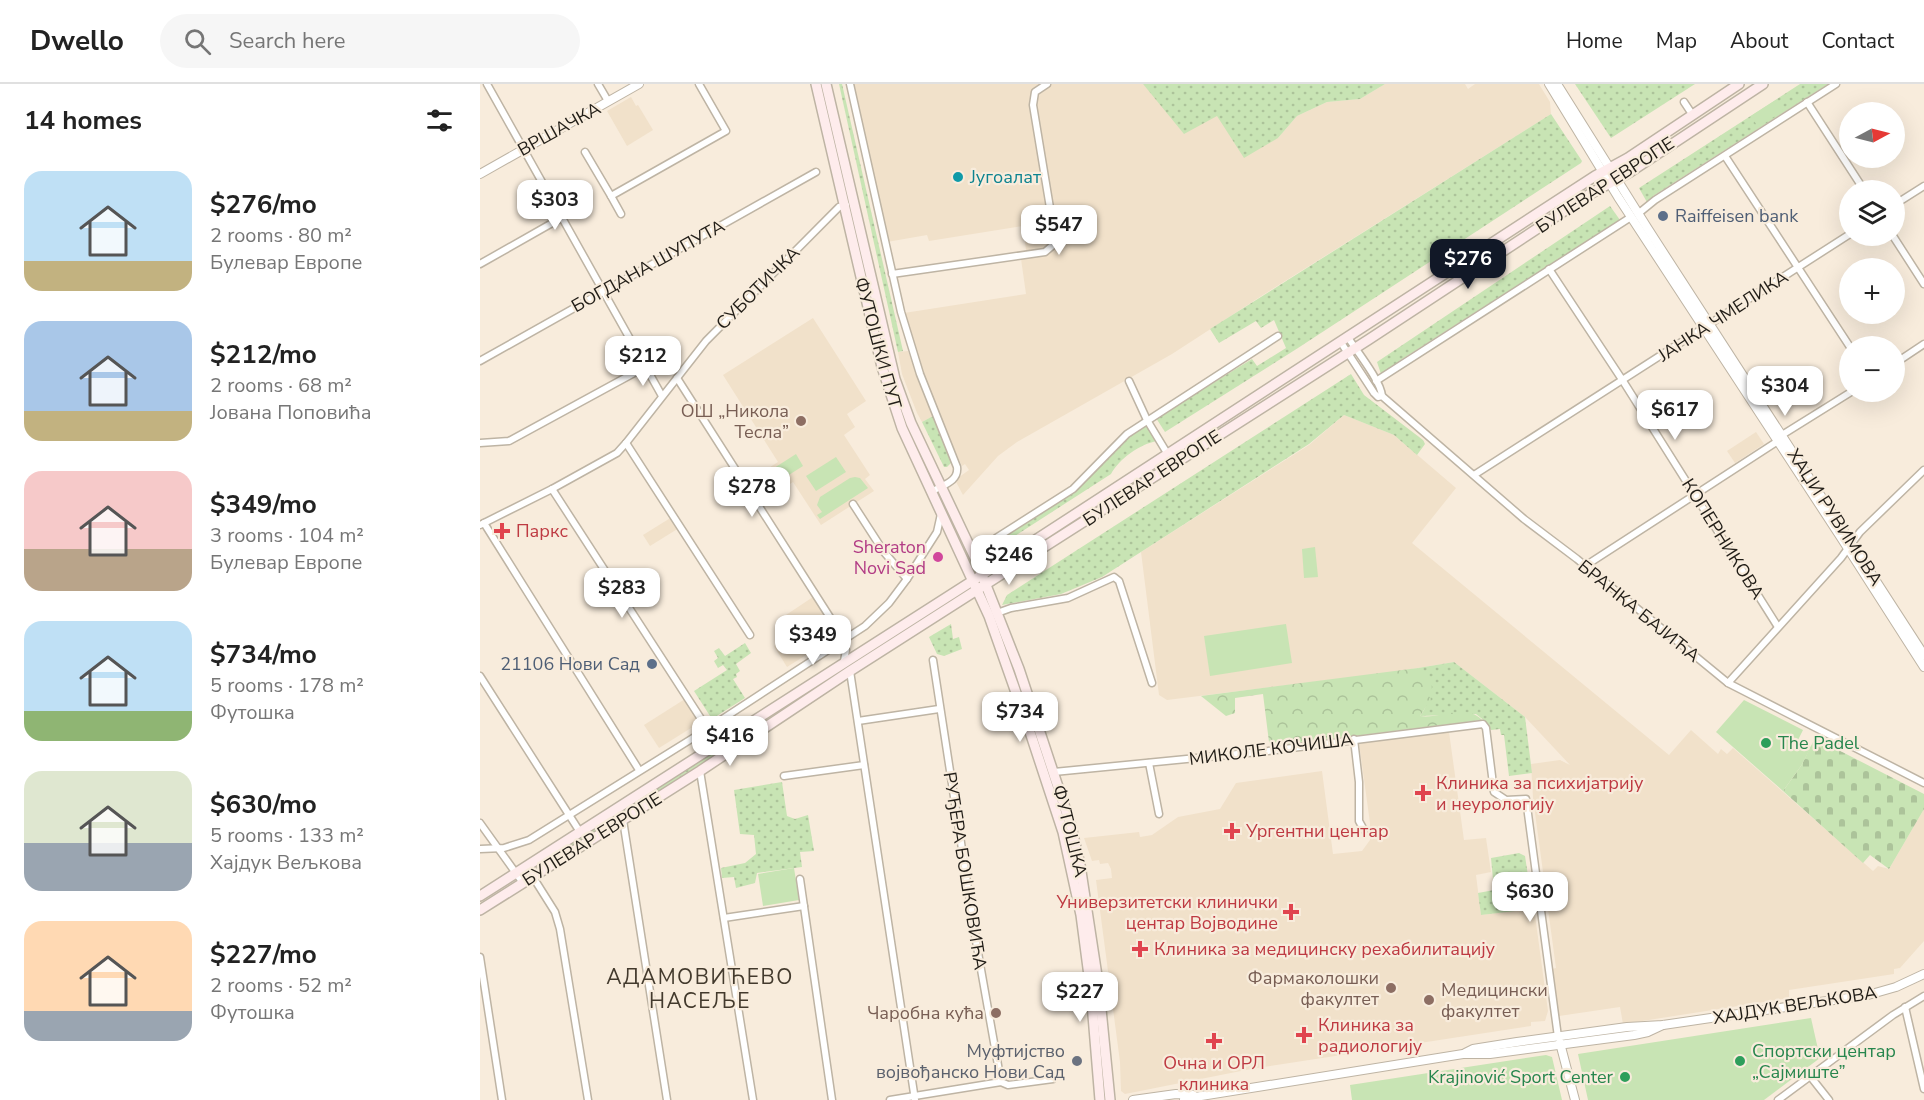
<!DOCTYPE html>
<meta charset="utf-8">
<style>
:root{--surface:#fff;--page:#f6f6f6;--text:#222;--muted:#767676;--line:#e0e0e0;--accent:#111827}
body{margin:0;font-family:"Nunito Sans",sans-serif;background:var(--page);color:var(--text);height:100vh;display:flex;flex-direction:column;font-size:22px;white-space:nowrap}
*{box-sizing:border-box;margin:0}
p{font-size:20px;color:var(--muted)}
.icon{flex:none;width:33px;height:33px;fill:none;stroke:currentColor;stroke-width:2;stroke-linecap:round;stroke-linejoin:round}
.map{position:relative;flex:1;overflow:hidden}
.drawer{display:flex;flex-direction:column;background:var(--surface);width:480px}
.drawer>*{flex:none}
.needle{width:39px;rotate:83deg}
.buttons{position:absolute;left:1359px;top:18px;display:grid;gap:12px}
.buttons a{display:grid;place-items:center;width:66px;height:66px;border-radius:50%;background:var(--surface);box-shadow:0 6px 24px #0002;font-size:30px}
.price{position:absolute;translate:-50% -51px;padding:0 14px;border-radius:12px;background:#fff;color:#222;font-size:20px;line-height:39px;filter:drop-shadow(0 2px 3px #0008)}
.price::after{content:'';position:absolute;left:50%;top:36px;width:18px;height:14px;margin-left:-9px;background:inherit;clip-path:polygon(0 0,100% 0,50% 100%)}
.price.selected{background:var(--accent);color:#fff}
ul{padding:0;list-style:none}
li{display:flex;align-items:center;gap:18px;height:150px;padding:0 24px}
li span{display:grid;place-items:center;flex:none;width:168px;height:120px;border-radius:18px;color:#555}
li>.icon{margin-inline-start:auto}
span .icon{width:72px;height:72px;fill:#fffc;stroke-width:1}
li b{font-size:26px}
h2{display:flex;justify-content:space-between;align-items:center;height:72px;padding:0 24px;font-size:26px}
header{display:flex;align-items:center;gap:36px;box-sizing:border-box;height:84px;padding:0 30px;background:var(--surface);border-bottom:2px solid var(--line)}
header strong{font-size:28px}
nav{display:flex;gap:33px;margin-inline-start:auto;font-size:21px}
.search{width:420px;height:54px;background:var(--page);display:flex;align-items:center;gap:15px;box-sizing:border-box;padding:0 21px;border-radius:33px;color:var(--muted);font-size:22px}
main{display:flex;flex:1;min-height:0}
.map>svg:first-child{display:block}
.built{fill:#f1e1ca}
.grass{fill:url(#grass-dots)}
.forest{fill:url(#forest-crowns)}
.cemetery{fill:url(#cemetery-stones)}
.pitch{fill:#c8e4b4}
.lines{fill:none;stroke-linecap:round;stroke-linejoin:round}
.minor-casing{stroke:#beb4a4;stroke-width:9}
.tertiary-casing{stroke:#beb4a4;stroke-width:10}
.secondary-casing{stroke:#beb4a4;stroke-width:12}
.minor{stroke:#fff;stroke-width:6}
.tertiary{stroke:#fff;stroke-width:8}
.secondary{stroke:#feecec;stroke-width:9}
.culture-dot{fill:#0f9aa8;stroke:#f8ecdc;stroke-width:2}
.service-dot{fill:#5c6f8a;stroke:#f8ecdc;stroke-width:2}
.education-dot{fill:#8d6e63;stroke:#f8ecdc;stroke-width:2}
.health-dot{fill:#e0444e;stroke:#f8ecdc;stroke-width:2}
.hotel-dot{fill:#d1479c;stroke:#f8ecdc;stroke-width:2}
.leisure-dot{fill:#2e9e5b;stroke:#f8ecdc;stroke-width:2}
.worship-dot{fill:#6b7280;stroke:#f8ecdc;stroke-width:2}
.labels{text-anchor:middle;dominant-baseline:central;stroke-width:4.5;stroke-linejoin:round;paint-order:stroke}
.street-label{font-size:18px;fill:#211d17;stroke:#f8ecdc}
.culture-label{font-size:18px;fill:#0d838f;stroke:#f8ecdc;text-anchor:start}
.service-label{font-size:18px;fill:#4e5e75;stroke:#f8ecdc;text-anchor:start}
.education-label{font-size:18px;fill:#785e54;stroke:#f8ecdc;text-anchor:end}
.health-label{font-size:18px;fill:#be3a42;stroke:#f8ecdc;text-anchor:start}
.hotel-label{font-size:18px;fill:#b23c85;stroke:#f8ecdc;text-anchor:end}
.leisure-label{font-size:18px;fill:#27864d;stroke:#f8ecdc;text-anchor:start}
.worship-label{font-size:18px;fill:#5b616d;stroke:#f8ecdc;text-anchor:end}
.quarter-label{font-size:21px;letter-spacing:1.5px;fill:#433a2d;stroke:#f8ecdc}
</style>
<header>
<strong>Dwello</strong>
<div class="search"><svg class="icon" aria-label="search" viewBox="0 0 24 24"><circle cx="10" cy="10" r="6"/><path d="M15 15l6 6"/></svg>Search here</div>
<nav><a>Home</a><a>Map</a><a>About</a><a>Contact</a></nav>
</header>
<main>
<section class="drawer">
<h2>14 homes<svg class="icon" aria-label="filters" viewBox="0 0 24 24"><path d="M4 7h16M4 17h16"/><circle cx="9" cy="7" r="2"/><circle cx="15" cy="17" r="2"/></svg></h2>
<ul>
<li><span style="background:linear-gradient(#bfe0f5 75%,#c2b280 0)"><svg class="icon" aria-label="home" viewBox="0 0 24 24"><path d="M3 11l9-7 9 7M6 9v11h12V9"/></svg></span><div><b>$276/mo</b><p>2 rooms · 80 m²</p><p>Булевар Европе</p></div></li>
<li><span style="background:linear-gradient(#a9c7e8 75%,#c2b280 0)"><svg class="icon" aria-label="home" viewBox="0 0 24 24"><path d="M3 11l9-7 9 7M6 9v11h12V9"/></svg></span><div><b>$212/mo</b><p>2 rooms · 68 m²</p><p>Јована Поповића</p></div></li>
<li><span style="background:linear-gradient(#f6c9c9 65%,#b9a48a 0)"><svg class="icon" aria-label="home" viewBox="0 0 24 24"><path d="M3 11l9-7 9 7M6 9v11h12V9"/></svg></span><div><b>$349/mo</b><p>3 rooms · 104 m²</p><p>Булевар Европе</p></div></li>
<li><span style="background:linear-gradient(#bfe0f5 75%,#8fb573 0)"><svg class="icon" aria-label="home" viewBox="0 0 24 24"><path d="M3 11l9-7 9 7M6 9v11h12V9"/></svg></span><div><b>$734/mo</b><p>5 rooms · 178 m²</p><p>Футошка</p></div></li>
<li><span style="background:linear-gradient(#dfe7d0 60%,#9aa5b1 0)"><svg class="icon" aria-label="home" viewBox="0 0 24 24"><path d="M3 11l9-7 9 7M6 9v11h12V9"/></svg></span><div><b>$630/mo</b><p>5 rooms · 133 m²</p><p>Хајдук Вељкова</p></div></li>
<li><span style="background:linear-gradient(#ffd9b3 75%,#9aa5b1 0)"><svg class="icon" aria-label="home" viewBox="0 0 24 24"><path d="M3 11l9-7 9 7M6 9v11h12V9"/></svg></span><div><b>$227/mo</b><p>2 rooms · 52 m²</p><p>Футошка</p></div></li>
</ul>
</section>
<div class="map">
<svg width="1444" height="1016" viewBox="0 0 1444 1016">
<defs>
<pattern id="grass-dots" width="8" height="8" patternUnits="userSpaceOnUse" patternTransform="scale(1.5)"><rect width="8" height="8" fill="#c8e4b4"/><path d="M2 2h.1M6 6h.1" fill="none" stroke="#acc39a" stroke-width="1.8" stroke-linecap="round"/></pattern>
<pattern id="forest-crowns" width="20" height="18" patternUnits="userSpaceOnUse" patternTransform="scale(1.5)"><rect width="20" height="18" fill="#c8e4b4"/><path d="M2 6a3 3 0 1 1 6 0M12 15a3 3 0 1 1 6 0" fill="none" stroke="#acc39a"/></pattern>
<pattern id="cemetery-stones" width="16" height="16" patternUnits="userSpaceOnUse" patternTransform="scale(1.5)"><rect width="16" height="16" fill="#c8e4b4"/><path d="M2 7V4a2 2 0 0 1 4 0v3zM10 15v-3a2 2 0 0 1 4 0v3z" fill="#acc39a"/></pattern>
</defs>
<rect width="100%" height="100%" fill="#f8ecdc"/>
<!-- built -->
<g class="built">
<path d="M371 0H663L737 32 798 54 817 32 847 18 880 15 905 0H985L988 5 995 0H1059L1070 18 1071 30 783 211 692 270 537 358 518 372 483 411 475 396 489 386 485 380 482 382 460 336 441 286 424 229 546 210 541 175 547 174 543 142 449 157 447 151 407 158Z"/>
<path d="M151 13 156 22 158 21 173 46 147 62 127 27Z"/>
<path d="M333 234 386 317 367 330 375 343 364 351 390 391 385 395 394 407 341 441 313 398 282 418 268 397 298 378 243 291Z"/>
<path d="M428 267 453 332 442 338 437 329 422 290 418 268Z"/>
<path d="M864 331 914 351 976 404 932 459 1189 671 1211 646 1238 670 1241 665 1247 670 1253 664 1393 787 1398 782 1409 785 1444 725V857L1420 884 1414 885V890L1309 906V914L1143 940 1140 923 1079 932 1072 885 1076 884 1053 714 1051 680 1080 676 1090 681 1045 633 974 578 914 588 687 616 679 611 661 468 829 361Z"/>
<path d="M1276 348 1284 360 1255 379 1247 367Z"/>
<path d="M192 433 199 444 170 462 163 451Z"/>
<path d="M333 513 356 552 307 583 294 562 301 557 298 551 307 545 300 535Z"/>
<path d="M205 615 219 639 179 664 164 641Z"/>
<path d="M969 648 984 756 1006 754 1011 788 996 791 1001 831 1054 824 1068 927 1065 937 1051 938V942L771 985 645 1010 641 1007 640 978 616 796 632 794 631 785 628 779 620 780 619 776 612 777 604 754 659 748 660 753 672 751 698 733 740 725 756 699 842 687 853 770 882 767 890 756V739L879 659Z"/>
</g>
<!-- grass -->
<g class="grass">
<path d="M359 0H362L423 267 418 268Z"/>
<path d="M663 0H905L880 15 847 18 817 32 798 54 764 74 737 32 704 50Z"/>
<path d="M1095 0H1215L1131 54Z"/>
<path d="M1320 0H1348L1173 112 1175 116 1168 120 1159 104Z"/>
<path d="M1071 30 1102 77 1101 79 818 264 685 348 676 334 772 275 777 282 806 264 794 236 781 244 776 237 739 259 730 245Z"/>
<path d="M1130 122 1140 136 919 277 921 280 903 296 897 278Z"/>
<path d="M871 290 884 311 943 356 945 360 937 371 914 351 864 331 829 360 622 493 581 510 522 521 527 511Z"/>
<path d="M453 332 473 377 467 383H464L442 338Z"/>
<path d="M667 340 677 357C660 360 639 375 631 390L527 457H516L594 408 649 352Z"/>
<path d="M484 506 485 508 444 533 422 550 62 782V780L81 769 90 761Z"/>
<path d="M471 540 473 555 479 553 482 565 464 572 457 570 449 553Z"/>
<path d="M265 559 271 569 256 580 260 587 256 590 257 593 253 595 265 614 232 635 214 607 247 586 243 581 238 584 234 577 238 574 234 567 239 564 245 572Z"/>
<path d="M974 578 1045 633 1052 689 1029 692 1024 651H1021L1020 645 1011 646 1006 638 996 630 940 632C954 614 945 604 938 584Z"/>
<path d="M302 698 307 732 315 735 328 731 334 767 320 768 322 783 277 789 275 799 256 804 254 793 242 794 241 784 265 779 276 770 274 751 260 750 254 706Z"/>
<path d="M1039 769 1045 772 1053 825 1001 831 998 809 1014 806 1011 774Z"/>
</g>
<!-- forest -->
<path class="forest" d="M938 584 945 590 952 603 948 611 951 615 940 632C960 635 986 619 1002 636L794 662 791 661 789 658 783 610 755 614V629L746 632 721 612Z"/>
<!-- cemetery -->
<path class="cemetery" d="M1335 654 1444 710V725L1409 785 1390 771 1383 779 1303 707 1321 682Z"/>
<!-- pitch -->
<g class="pitch">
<path d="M1296 16 1303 27 1278 43 1271 32Z"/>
<path d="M316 370 323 382 279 410 272 398Z"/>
<path d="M356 373 366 388 336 407 326 392Z"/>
<path d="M375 393 380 394 388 404 340 435 337 431 342 428 337 421 340 413 370 394Z"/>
<path d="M835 463 838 493 824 494 822 465Z"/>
<path d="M806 540 812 579 730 592 724 552Z"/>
<path d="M1264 616 1323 646 1318 656 1331 663 1321 682 1303 707 1236 648Z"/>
<path d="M314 784 319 816 283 822 278 790Z"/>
<path d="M1331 934 1340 974 1284 1016H1108L1098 970Z"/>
<path d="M1066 971 1072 973 1082 1016H872L870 1001Z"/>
</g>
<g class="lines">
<defs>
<g id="minor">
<path d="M7 0 182 312"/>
<path d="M118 0 128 17"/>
<path d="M370 0 421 228 440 290 477 383C479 398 462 401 451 408"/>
<path d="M1204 18 1212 30"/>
<path d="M1327 18 1384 106"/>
<path d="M105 68 131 112 246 47 219 0"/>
<path d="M1245 72 1370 263"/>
<path d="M131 112 141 130"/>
<path d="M1414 121 1444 102"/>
<path d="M1159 129 1175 116 1356 0"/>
<path d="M1413 152 1444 200"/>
<path d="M0 180 81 134"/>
<path d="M1069 185 1143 297 1298 543"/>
<path d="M412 190 565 168 572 162 575 154 553 21 555 8 567 0"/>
<path d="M867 252C876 266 901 297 902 312"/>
<path d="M860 257 894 309 898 313 902 312 1044 435 1097 475 1248 599 1444 699"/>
<path d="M0 277 336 88"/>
<path d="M1414 280 1444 260"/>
<path d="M197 294 353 538 366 566 364 577"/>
<path d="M649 297 667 336 687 369"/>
<path d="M896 297 1151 133"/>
<path d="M1302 351 1371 308"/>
<path d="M0 359 29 357 165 283"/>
<path d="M146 359 270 551"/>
<path d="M994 391 1370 150"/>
<path d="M72 405 225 641 235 653 245 655"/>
<path d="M373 420 404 468 427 495"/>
<path d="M4 439 159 686"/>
<path d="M0 441 72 405 137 369 146 359 226 257 359 123 366 121"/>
<path d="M516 454 593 405 647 350 798 252"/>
<path d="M1105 482 1298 357"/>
<path d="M517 529 531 524 588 514 634 493 639 497 672 599"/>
<path d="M453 576 497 863 521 998"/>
<path d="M370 587 435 1016"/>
<path d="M0 592 100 748"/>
<path d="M1248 599 1361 474 1380 448 1444 386"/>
<path d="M378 637 459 625"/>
<path d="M874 655 879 698V737L884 746"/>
<path d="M669 679 679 730"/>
<path d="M220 687 273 1016"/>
<path d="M574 688 788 667 1003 640 1006 644 1014 708 1026 716 1046 715 1078 953"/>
<path d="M304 692 384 681"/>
<path d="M143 736 187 1016"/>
<path d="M0 739 43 799"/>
<path d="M0 765 24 764 49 756 221 649 385 542 409 519 427 495 457 448 461 430"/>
<path d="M46 782 75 828 80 845 108 1016"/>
<path d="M320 795 352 1016"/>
<path d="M244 834 324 822"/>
<path d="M0 873 22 1016"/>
<path d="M1425 923 1444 1005"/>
<path d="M1330 992 1349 1016"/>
<path d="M410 1016 521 998 528 1001 573 995"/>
<path d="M1298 1016 1413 931 1444 912"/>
</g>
<g id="tertiary">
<path d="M1069 0 1138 113 1360 452 1444 583"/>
<path d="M1077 0 1168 145 1444 571"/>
<path d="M0 90 159 0"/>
<path d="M1080 959 1095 1016"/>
<path d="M985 969 993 965 1037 958 1147 943 1183 941 1388 911 1416 903 1444 890"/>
<path d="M653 1016 696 1010 713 1011"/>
<path d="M704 1016 721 1012 983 970H1010L1154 951 1168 948 1183 941"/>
</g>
<g id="secondary">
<path d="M336 0 402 283 422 344 509 532 551 651 583 748 601 831 611 907 620 1016"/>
<path d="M346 0 415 295 431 339 496 476 517 529 539 585 591 742 600 781 619 905 630 1016"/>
<path d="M0 812 511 485 1115 92 1148 74 1259 0"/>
<path d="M0 826 220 687 370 587 888 256 1110 110 1150 88 1283 0"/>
</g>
</defs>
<!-- minor casing -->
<use href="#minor" class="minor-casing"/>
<!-- tertiary casing -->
<use href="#tertiary" class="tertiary-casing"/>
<!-- secondary casing -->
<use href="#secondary" class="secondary-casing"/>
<!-- minor -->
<use href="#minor" class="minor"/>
<!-- tertiary -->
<use href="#tertiary" class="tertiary"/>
<!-- secondary -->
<use href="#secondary" class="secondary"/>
</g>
<!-- markers -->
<circle class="culture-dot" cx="478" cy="93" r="6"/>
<g class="service-dot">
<circle cx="1183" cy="132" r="6"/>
<circle cx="172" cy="580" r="6"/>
</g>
<g class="education-dot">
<circle cx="321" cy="337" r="6"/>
<circle cx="911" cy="904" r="6"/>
<circle cx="949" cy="916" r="6"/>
<circle cx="516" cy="929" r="6"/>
</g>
<g class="health-dot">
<path d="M19 438h6v6h6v6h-6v6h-6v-6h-6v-6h6z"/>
<path d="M940 700h6v6h6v6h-6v6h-6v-6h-6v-6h6z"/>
<path d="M749 738h6v6h6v6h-6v6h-6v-6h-6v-6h6z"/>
<path d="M808 819h6v6h6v6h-6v6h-6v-6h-6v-6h6z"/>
<path d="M657 856h6v6h6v6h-6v6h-6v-6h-6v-6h6z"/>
<path d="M821 942h6v6h6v6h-6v6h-6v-6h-6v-6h6z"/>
<path d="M731 948h6v6h6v6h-6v6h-6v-6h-6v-6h6z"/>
</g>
<circle class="hotel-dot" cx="458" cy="473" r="6"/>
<g class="leisure-dot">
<circle cx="1286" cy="659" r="6"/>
<circle cx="1260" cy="977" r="6"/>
<circle cx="1145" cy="993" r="6"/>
</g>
<circle class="worship-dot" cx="597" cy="977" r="6"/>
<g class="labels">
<!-- street labels -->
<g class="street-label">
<text transform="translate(79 45) rotate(-29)">ВРШАЧКА</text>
<text transform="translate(1125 101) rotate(-33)">БУЛЕВАР ЕВРОПЕ</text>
<text transform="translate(168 182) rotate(-29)">БОГДАНА ШУПУТА</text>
<text transform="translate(278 204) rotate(-45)">СУБОТИЧКА</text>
<text transform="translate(1243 232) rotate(-33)">ЈАНКА ЧМЕЛИКА</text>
<text transform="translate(398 259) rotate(75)">ФУТОШКИ ПУТ</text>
<text transform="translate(672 394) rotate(-33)">БУЛЕВАР ЕВРОПЕ</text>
<text transform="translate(1355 433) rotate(57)">ХАЏИ РУВИМОВА</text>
<text transform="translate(1243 455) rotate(58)">КОПЕРНИКОВА</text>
<text transform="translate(1159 527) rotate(39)">БРАНКА БАЈИЋА</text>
<text transform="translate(791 665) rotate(-7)">МИКОЛЕ КОЧИША</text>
<text transform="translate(590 747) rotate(76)">ФУТОШКА</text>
<text transform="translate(112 755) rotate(-32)">БУЛЕВАР ЕВРОПЕ</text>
<text transform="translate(485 787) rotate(81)">РУЂЕРА БОШКОВИЋА</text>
<text transform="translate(1315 921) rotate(-9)">ХАЈДУК ВЕЉКОВА</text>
</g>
<!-- culture labels -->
<g class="culture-label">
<text x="490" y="93">Југоалат</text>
</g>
<!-- service labels -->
<g class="service-label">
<text x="1195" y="132">Raiffeisen bank</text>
<text x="160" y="580" text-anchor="end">21106 Нови Сад</text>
</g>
<!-- education labels -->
<g class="education-label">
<text x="309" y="327">ОШ „Никола<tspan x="309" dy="21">Тесла”</tspan></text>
<text x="899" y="894">Фармаколошки<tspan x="899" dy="21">факултет</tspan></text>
<text x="961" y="906" text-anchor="start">Медицински<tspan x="961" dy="21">факултет</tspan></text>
<text x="504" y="929">Чаробна кућа</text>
</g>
<!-- health labels -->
<g class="health-label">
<text x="36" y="447">Паркс</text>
<text x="956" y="699">Клиника за психијатрију<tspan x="956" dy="21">и неурологију</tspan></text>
<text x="766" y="747">Ургентни центар</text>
<text x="798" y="818" text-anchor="end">Универзитетски клинички<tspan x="798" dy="21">центар Војводине</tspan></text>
<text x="674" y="865">Клиника за медицинску рехабилитацију</text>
<text x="838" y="941">Клиника за<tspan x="838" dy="21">радиологију</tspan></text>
<text x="734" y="979" text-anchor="middle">Очна и ОРЛ<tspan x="734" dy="21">клиника</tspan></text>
</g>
<!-- hotel labels -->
<g class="hotel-label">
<text x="446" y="463">Sheraton<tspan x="446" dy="21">Novi Sad</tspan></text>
</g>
<!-- leisure labels -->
<g class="leisure-label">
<text x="1298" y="659">The Padel</text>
<text x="1272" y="967">Спортски центар<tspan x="1272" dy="21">„Сајмиште”</tspan></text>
<text x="1133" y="993" text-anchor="end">Krajinović Sport Center</text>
</g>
<!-- worship labels -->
<g class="worship-label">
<text x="585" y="967">Муфтијство<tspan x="585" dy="21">војвођанско Нови Сад</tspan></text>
</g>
<!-- quarter labels -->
<g class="quarter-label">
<text x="220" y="893">АДАМОВИЋЕВО<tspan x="220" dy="24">НАСЕЉЕ</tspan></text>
</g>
</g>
</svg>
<div class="buttons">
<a><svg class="needle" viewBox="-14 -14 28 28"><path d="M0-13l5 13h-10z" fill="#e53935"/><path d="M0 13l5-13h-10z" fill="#767676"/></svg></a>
<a><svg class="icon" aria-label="layers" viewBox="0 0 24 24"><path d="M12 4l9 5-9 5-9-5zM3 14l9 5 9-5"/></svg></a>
<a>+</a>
<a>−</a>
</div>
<b class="price" style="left:75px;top:147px">$303</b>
<b class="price" style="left:579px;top:172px">$547</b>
<b class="price selected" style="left:988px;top:206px">$276</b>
<b class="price" style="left:163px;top:303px">$212</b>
<b class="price" style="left:1305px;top:333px">$304</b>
<b class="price" style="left:1195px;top:357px">$617</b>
<b class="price" style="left:272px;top:434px">$278</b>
<b class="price" style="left:529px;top:502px">$246</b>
<b class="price" style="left:142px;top:535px">$283</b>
<b class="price" style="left:333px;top:582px">$349</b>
<b class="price" style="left:540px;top:659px">$734</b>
<b class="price" style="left:250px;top:683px">$416</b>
<b class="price" style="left:1050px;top:839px">$630</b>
<b class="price" style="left:600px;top:939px">$227</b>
</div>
</main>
